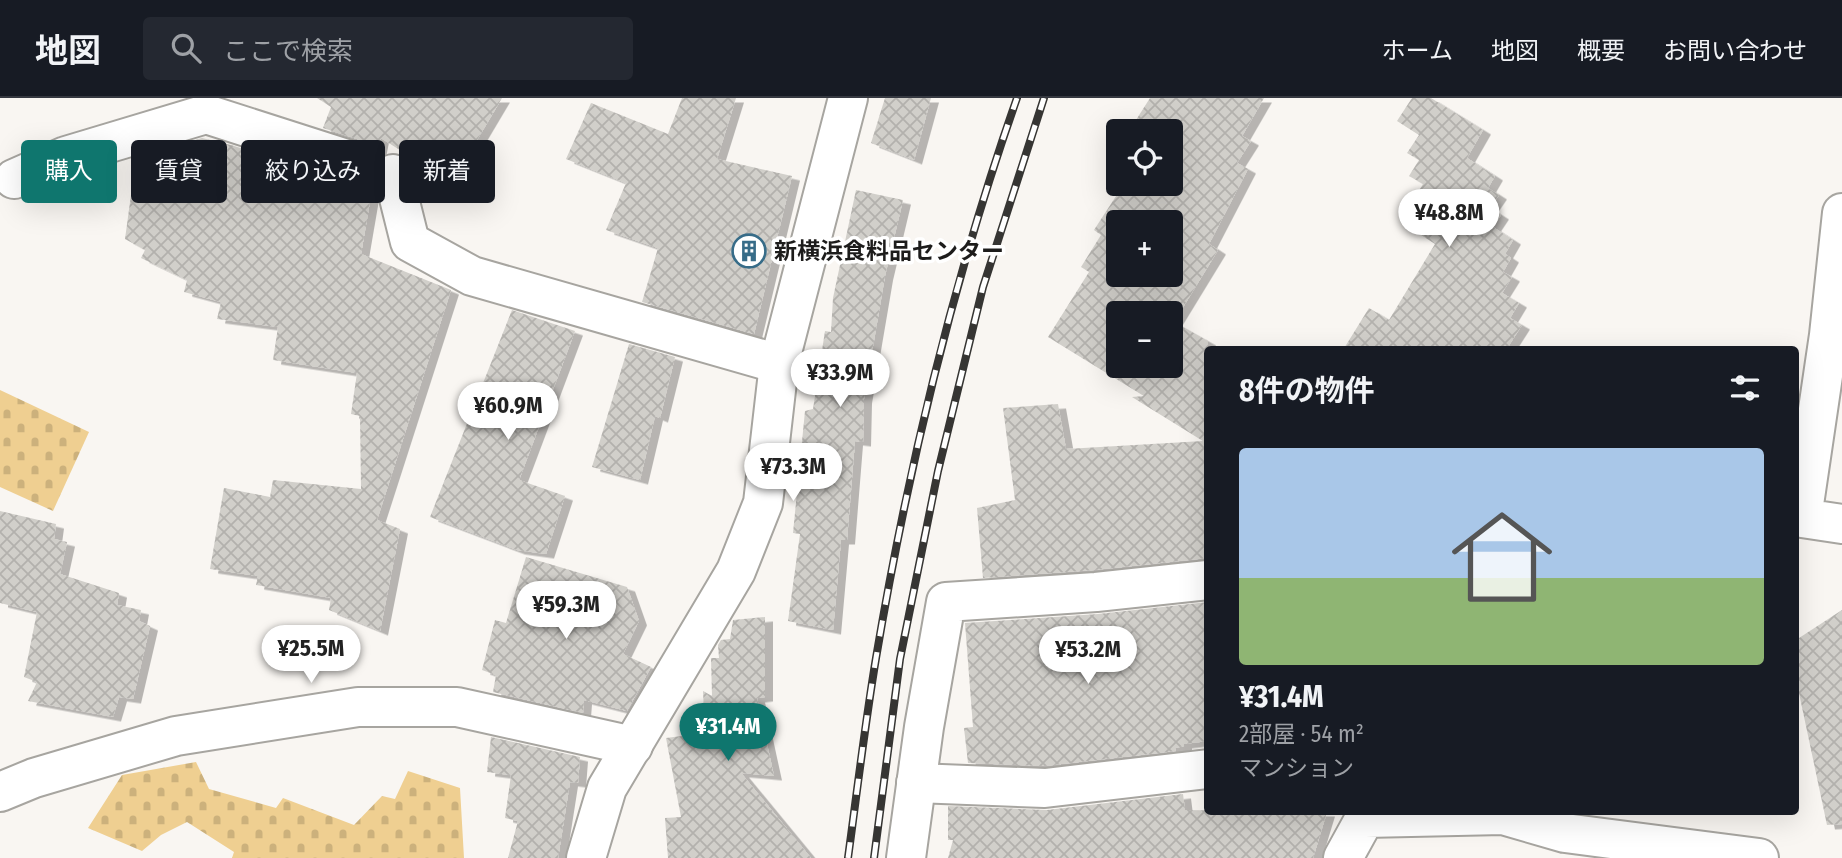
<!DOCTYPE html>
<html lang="ja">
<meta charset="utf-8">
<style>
:root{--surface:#171b24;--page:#242831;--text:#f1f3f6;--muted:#9ea1a6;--line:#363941;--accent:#0f766e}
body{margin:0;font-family:"Fira Sans Condensed","Noto Sans JP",sans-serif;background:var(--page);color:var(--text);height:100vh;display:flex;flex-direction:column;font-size:26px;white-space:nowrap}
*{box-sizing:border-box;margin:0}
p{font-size:23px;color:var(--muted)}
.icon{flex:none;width:38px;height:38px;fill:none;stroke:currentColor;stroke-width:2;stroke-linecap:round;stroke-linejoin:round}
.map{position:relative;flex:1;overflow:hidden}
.drawer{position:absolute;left:1204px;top:248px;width:595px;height:469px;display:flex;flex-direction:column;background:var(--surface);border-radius:7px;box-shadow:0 7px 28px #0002}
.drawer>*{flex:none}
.hud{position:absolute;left:21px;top:42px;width:665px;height:63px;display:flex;gap:14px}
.controls{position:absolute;left:1106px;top:21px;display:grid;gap:14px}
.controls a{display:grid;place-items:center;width:77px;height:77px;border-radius:7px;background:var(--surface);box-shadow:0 7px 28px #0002;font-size:35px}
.price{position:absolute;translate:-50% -60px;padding:0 16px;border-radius:24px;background:#fff;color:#222;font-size:23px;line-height:46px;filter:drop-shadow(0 2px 4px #0008)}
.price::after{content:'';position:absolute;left:50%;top:42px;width:21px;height:16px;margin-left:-10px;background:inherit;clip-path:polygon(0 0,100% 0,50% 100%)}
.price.on{background:var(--accent);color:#fff}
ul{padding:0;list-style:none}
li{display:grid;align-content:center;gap:14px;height:371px;padding:0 35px}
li+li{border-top:2px solid var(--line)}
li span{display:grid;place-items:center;height:217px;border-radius:7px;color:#555}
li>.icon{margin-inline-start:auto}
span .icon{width:126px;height:126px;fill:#fffc;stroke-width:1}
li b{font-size:30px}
h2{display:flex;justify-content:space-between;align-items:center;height:84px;padding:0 35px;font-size:30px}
.tag{padding:0 24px;border-radius:7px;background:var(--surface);box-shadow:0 7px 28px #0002;font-size:24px;line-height:63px}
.tag.on{background:var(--accent);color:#fff}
header{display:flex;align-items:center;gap:42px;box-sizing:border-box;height:98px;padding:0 35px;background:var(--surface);border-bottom:2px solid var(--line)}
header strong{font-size:33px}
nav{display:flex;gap:38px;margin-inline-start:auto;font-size:24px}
.search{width:490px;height:63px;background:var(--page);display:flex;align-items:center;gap:18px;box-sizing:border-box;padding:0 24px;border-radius:7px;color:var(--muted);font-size:26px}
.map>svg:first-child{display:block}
.cemetery{fill:url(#cemetery-stones)}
.building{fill:url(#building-cross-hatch);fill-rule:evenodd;filter:url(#shadow)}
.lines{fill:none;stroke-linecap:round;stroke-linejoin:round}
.street-casing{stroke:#a7a5a0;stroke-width:42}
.street{stroke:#fff;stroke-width:38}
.rail-casing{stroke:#363533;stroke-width:8}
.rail{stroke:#fff;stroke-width:5;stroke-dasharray:16;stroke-linecap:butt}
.labels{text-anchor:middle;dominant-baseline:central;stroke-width:7;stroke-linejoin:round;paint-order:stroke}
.poi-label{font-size:23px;font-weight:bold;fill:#1d1c1b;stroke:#fff;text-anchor:start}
</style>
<header>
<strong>地図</strong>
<div class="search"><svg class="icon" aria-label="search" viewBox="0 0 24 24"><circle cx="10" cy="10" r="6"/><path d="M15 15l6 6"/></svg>ここで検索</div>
<nav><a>ホーム</a><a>地図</a><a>概要</a><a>お問い合わせ</a></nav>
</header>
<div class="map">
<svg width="1842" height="760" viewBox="0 0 1842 760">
<defs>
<pattern id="cemetery-stones" width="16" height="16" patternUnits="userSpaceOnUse" patternTransform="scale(1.75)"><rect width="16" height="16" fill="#efcf91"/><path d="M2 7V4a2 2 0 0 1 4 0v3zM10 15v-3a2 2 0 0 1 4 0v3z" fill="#ccb17c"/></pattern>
<pattern id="building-cross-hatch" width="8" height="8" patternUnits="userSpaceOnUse" patternTransform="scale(1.75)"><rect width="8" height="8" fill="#d1cfca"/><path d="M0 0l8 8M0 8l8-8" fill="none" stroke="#b3b1ad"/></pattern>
<filter id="shadow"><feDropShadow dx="8" dy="4.5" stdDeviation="0" flood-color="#0004"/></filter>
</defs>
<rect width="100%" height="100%" fill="#f9f6f2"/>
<!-- cemetery -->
<g class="cemetery">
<path d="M0 292 89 334 53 413 0 389Z"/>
<path d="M196 664 209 691 276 710 283 700 354 727 382 698 395 701 408 673 460 690 464 760H232L234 754 187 724 161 737 142 753 88 730 122 677Z"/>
</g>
<!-- building -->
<g class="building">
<path d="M317 0H502L458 74 451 70 444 80 381 40 377 60 373 50 363 43 323 30 331 9Z"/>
<path d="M682 0H736L717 61 792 78 754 236 642 204 658 150 606 132 626 85 566 61 591 5 668 36Z"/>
<path d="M885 0H931L914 62 871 45Z"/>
<path d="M1150 0H1264L1242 38 1251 43 1237 65 1248 71 1209 146 1218 152 1174 224 1208 243V460L1094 472 983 480 977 410 1015 402 1003 310 1058 306 1066 351 1203 343 1132 299 1144 298 1048 239 1089 174 1081 169 1101 137 1094 132 1120 92 1111 86 1118 74V86H1171V33H1129ZM1118 124H1171V177H1118ZM1118 215H1171V268H1118Z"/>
<path d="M1412 0H1431L1483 32 1467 60 1495 78 1488 90 1499 97 1490 110 1501 117 1493 129 1513 142 1505 156 1511 160 1503 174 1512 179 1502 195 1519 205 1510 220 1522 227 1506 252H1343L1369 210 1389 222 1435 146 1415 133 1429 111 1414 101 1423 86 1409 78 1419 62 1407 55 1419 37 1397 23Z"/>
<path d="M202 40 231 47 349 85H361L372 79 373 86 361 156 451 192 377 422 400 431 380 533 329 512 331 500 256 487 258 478 210 471 224 390 270 399 273 382 361 391 360 318 351 316 357 275 273 262 278 229 217 221 221 204 184 194 187 182 141 160 145 152 125 141 136 60Z"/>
<path d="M856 92 903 102 885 178 864 301 863 344 855 343 847 442H841L833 532 788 523 800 436 793 435 805 313 813 311 825 233 831 234 833 200Z"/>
<path d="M512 212 575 233 519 382 565 398 546 456 517 452 430 419Z"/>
<path d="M629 246 675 259 660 320 655 318 640 382 592 369Z"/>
<path d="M0 413 56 426 54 441 67 444 60 476 119 495 117 507 141 512 139 523 150 528 133 601 119 599 113 619 28 603 37 584 24 579 37 514 0 505Z"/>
<path d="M526 459 627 489 639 523 623 556 651 569 627 613 584 602 583 615 493 594 496 577 482 572 495 522 506 525Z"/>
<path d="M1208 504V643L1184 646V648L1175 650 1176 653 1044 668 968 665 964 630 973 629 965 525 1098 516Z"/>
<path d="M1842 512V726L1827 727 1796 581V542Z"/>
<path d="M765 519V599L757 600 774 678 741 675 811 760H668L665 720 681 719 666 640 705 635 703 593 712 598 711 560H719L718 547 721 542 730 541 733 522Z"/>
<path d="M491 639 580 659 578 685 570 684 558 760H508L518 723 505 720 511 677 487 674Z"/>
<path d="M1183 696 1185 712 1327 714 1313 760H948L953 742H948V708L1047 712Z"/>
</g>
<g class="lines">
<defs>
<g id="street">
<path d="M393 76 410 144 472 178 779 266"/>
<path d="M14 81 66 58 206 16 356 64"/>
<path d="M1842 115 1829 237 1802 420 1842 426"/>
<path d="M916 685 1045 690 1208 671"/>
<path d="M0 694 34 680 176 638 358 609H457L633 648"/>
<path d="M586 760 607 690 736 473 763 405 779 266 848 0"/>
<path d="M906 760 924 629 946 504 1096 494 1208 482"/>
<path d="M1343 760 1365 720 1503 717 1565 735 1759 760"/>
</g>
</defs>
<!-- street casing -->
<use href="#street" class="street-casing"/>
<!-- street -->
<use href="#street" class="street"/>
<defs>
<g id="rail">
<path d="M848 760C857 694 865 626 876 560 908 370 953 182 1017 0"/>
<path d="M874 760 900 561 938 373 983 189 1044 0"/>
</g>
</defs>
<!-- rail casing -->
<use href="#rail" class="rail-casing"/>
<!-- rail -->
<use href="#rail" class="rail"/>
</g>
<!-- icons -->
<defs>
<symbol id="building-ring" viewBox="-11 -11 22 22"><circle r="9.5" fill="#fff" stroke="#376c88" stroke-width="1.5"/><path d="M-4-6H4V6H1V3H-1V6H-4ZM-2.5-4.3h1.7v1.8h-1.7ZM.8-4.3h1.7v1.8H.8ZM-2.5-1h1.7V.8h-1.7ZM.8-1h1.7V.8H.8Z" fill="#376c88"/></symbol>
</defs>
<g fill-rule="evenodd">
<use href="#building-ring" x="730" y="134" width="38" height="38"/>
</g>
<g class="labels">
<!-- poi labels -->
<g class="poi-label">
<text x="774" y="153">新横浜食料品センター</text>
</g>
</g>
</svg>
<div class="controls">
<a><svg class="icon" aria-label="locate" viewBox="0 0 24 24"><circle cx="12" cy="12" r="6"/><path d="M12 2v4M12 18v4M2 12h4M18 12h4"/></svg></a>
<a>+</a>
<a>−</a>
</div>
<b class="price" style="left:1449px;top:151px">¥48.8M</b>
<b class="price" style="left:840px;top:311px">¥33.9M</b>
<b class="price" style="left:508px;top:344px">¥60.9M</b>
<b class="price" style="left:793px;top:405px">¥73.3M</b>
<b class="price" style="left:566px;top:543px">¥59.3M</b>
<b class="price" style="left:311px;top:587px">¥25.5M</b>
<b class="price" style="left:1088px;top:588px">¥53.2M</b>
<b class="price on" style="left:728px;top:665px">¥31.4M</b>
<div class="hud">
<a class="tag on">購入</a>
<a class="tag">賃貸</a>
<a class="tag">絞り込み</a>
<a class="tag">新着</a>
</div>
<section class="drawer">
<h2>8件の物件<svg class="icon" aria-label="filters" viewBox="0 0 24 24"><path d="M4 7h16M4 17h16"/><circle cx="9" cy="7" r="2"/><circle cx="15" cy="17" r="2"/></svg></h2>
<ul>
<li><span style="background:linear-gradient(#a9c7e8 60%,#8fb573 0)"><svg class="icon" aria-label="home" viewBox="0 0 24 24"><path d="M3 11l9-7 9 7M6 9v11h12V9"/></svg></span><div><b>¥31.4M</b><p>2部屋 · 54 m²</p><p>マンション</p></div></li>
</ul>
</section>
</div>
